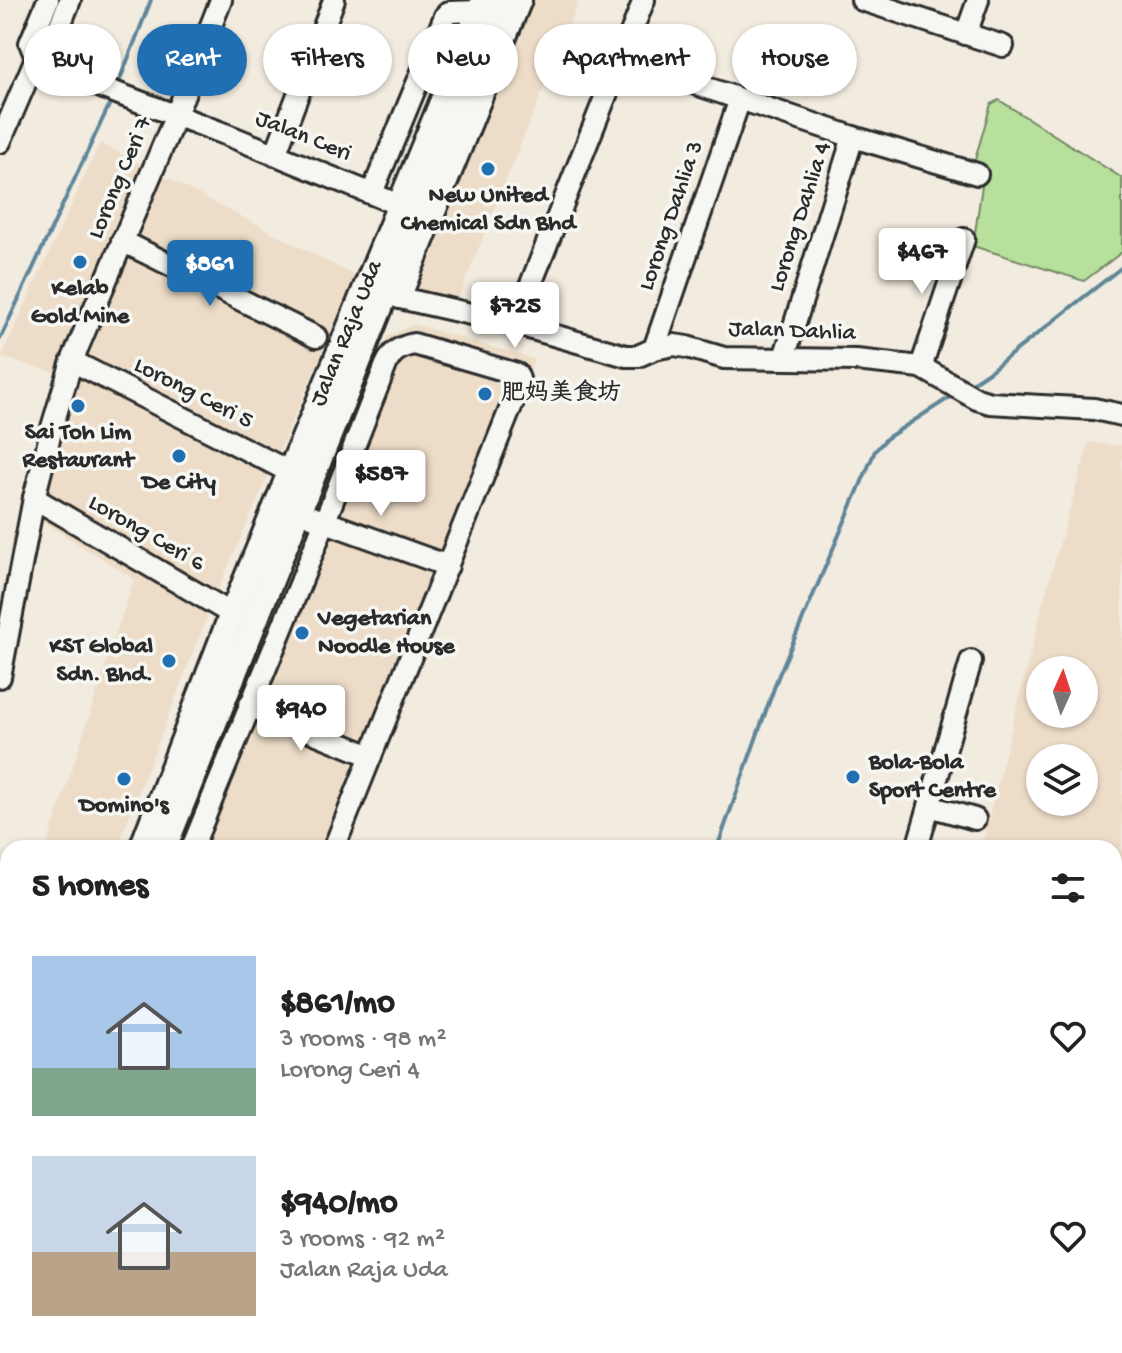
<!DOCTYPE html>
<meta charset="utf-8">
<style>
:root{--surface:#fff;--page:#f6f6f6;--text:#222;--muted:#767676;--accent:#1f6fb2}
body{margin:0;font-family:"Gochi Hand","LXGW WenKai TC",sans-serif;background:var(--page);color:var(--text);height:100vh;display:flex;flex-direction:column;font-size:30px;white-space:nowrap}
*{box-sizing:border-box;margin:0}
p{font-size:26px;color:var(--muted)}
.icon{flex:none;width:44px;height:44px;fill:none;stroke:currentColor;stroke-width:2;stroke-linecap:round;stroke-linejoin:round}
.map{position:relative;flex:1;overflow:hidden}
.sheet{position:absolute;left:0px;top:840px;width:1122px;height:514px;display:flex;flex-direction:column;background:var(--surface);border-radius:24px 24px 0 0;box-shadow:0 2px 6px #0004}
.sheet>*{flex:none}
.banner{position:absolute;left:24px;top:24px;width:1074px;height:72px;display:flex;gap:16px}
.needle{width:52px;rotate:3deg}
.fabs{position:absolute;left:1026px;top:656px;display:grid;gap:16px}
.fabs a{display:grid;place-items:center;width:72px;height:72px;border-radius:50%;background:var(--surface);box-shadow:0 2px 6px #0004;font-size:40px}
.price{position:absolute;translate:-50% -68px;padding:0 18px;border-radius:8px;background:#fff;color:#222;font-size:26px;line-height:52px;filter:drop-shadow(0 2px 4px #0008)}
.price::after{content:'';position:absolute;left:50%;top:48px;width:24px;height:18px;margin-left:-12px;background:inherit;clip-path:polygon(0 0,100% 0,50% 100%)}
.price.active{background:var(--accent);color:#fff}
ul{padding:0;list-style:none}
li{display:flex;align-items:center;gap:24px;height:200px;padding:0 32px}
li span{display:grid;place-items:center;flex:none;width:224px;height:160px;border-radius:0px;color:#555}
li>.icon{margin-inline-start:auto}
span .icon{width:96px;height:96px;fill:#fffc;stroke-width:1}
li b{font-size:34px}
h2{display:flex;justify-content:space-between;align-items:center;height:96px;padding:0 32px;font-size:34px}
.pill{padding:0 28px;border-radius:36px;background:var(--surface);box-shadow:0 2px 6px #0004;font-size:28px;line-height:72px}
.pill.active{background:var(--accent);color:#fff}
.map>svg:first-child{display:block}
.built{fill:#edddc8;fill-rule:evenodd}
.green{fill:#b7e09c;stroke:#718664;stroke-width:2}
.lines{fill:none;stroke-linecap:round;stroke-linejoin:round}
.stream{stroke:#5f8699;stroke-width:4}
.minor-casing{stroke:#2b2b2b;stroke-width:26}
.major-casing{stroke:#2b2b2b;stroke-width:30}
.minor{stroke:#f6f6f2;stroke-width:20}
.major{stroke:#f6f6f2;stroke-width:24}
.poi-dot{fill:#1f6fb2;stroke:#f6f6f2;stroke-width:3}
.labels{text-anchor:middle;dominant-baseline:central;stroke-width:7;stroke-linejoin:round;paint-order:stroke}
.street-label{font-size:24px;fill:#2b2b2b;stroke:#f6f6f2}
.poi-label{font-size:24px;font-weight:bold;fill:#2b2b2b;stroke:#f6f6f2}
</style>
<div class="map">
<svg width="1122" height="1353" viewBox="0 0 1122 1353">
<rect width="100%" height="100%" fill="#f2ebdf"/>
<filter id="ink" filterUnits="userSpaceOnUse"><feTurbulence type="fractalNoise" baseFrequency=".0125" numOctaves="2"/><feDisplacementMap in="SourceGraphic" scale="16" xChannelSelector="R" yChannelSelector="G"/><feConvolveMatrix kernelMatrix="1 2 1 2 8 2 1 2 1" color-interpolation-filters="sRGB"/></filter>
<g filter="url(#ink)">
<!-- built -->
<g class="built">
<path d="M516 0H579L456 304 405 289Z"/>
<path d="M100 143 356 276 213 601 117 848H46L134 579 23 509 60 374 1 357Z"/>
<path d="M413 324 534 359 345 848H176L387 337Z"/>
<path d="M1089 442 1122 446V1353H853L854 1346H1114V848H981L1047 588ZM1040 670H1084V714H1040ZM1040 758H1084V802H1040Z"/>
<path d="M8 1280V1346H69L66 1353H0V1301Z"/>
</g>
<!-- green -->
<path class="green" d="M999 100 1122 178V252L1084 281 973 246 985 166 974 163 991 104Z"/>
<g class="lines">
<!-- stream -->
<g class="stream">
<path d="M117 87 151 0"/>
<path d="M0 339 112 99"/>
<path d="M969 385 990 371 1122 267"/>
<path d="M717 848 778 677 875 451 887 438 955 394"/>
</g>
<defs>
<g id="minor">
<path d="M862 0 1003 46"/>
<path d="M966 34 978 0"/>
<path d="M36 58 106 89 225 134 414 211"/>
<path d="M36 58 30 43 48 0"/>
<path d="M621 59 853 137 977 174"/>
<path d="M45 63 70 0"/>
<path d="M0 142 36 58"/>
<path d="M275 155 334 0"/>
<path d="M372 193 445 16 449 12 480 11"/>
<path d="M122 241 316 337"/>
<path d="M375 289 400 298 515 324 626 356H638L654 349 674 345 687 347 724 358 856 360 921 367 977 399 990 403 1094 409 1122 415"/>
<path d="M400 298 521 0"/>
<path d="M515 324 644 0"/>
<path d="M654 349 740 99"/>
<path d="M784 358 853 137"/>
<path d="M72 361 290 472"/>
<path d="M921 367 964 239"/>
<path d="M34 498 232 614"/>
<path d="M312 517 448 566"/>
<path d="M0 677 34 498 53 424 72 361 176 115 221 0"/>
<path d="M249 706 371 756"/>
<path d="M929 806 975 819"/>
<path d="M192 848 301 582 386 365C392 351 400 347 414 344L517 374 519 379V387L334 848"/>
<path d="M917 848 971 661"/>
<path d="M0 1085 8 1088"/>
<path d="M1114 1267 1122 1268"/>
<path d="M0 1344 8 1324"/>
<path d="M405 1346 428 1353"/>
<path d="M484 1346 509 1353"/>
<path d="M797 1346 821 1353"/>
<path d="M556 1353 558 1346"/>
<path d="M839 1353 841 1346"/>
</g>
<g id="major">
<path id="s1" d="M142 848 232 614 484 0"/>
<path d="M164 848 503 0"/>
<path d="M0 1075 8 1073"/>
<path d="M0 1217 8 1197"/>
<path d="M0 1271 8 1250"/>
</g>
</defs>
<!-- minor casing -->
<use href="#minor" class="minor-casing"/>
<!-- major casing -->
<use href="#major" class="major-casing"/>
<!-- minor -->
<use href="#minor" class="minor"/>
<!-- major -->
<use href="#major" class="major"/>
</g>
</g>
<!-- markers -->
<g class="poi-dot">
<circle cx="488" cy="169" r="8"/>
<circle cx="80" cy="262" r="8"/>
<circle cx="485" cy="394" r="8"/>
<circle cx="78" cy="406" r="8"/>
<circle cx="179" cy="456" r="8"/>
<circle cx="302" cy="633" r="8"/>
<circle cx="169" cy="661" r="8"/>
<circle cx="853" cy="777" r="8"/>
<circle cx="124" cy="779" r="8"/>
</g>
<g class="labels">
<!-- street labels -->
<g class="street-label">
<text transform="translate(303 137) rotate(22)">Jalan Ceri</text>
<text transform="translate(121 178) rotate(-67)">Lorong Ceri 7</text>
<text transform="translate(672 216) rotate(-71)">Lorong Dahlia 3</text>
<text transform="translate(801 217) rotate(-72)">Lorong Dahlia 4</text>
<text transform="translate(792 332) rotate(2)">Jalan Dahlia</text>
<text stroke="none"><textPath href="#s1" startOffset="554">Jalan Raja Uda</textPath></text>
<text transform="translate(193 394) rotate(27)">Lorong Ceri 5</text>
<text transform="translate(146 534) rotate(30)">Lorong Ceri 6</text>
</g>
<!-- poi labels -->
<g class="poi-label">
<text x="488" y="196">New United<tspan x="488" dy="28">Chemical Sdn Bhd</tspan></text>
<text x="80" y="289">Kelab<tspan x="80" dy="28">Gold Mine</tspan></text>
<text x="501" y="394" text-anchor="start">肥妈美食坊</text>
<text x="78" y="433">Sai Toh Lim<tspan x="78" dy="28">Restaurant</tspan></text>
<text x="179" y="483">De City</text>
<text x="318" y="619" text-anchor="start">Vegetarian<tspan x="318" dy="28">Noodle House</tspan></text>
<text x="153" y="647" text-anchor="end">KST Global<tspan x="153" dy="28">Sdn. Bhd.</tspan></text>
<text x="869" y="763" text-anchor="start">Bola-Bola<tspan x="869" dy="28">Sport Centre</tspan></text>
<text x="124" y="806">Domino's</text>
</g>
</g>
</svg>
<div class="fabs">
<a><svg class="needle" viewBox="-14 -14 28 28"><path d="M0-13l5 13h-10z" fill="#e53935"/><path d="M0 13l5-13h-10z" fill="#767676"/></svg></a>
<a><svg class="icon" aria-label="layers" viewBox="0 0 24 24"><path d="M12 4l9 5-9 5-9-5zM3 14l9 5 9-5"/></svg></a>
</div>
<b class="price" style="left:922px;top:296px">$467</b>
<b class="price active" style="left:210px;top:308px">$861</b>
<b class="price" style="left:515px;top:350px">$725</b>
<b class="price" style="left:381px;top:518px">$587</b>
<b class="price" style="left:301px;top:753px">$940</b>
<div class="banner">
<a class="pill">Buy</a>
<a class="pill active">Rent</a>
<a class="pill">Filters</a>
<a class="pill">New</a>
<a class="pill">Apartment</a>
<a class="pill">House</a>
</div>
<section class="sheet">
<h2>5 homes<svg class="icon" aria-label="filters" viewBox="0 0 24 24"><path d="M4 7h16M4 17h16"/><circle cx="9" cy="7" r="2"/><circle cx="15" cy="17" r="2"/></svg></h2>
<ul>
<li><span style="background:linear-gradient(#a9c7e8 70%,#7fa58c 0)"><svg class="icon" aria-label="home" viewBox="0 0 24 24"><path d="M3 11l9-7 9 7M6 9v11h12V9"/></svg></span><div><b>$861/mo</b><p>3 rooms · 98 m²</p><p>Lorong Ceri 4</p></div><svg class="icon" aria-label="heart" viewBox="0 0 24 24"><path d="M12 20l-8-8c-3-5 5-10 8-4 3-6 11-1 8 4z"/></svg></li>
<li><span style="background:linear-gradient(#c9d6e8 60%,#b9a48a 0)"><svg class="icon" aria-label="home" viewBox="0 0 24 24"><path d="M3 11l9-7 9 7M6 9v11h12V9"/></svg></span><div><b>$940/mo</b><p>3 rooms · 92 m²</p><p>Jalan Raja Uda</p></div><svg class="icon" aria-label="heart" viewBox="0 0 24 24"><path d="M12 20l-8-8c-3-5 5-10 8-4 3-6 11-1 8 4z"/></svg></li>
</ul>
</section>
</div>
